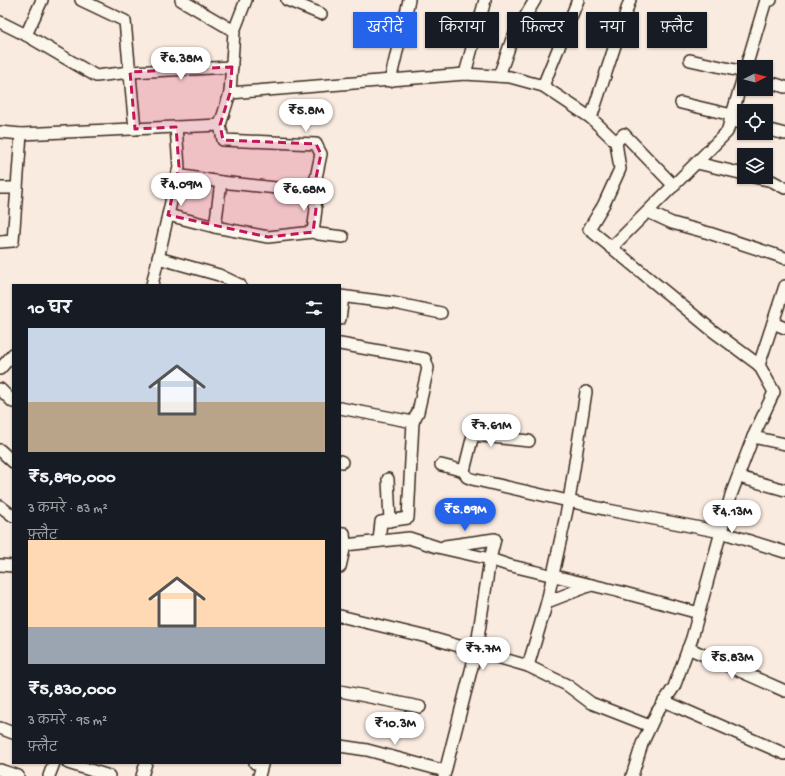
<!DOCTYPE html>
<html lang="hi">
<meta charset="utf-8">
<style>
:root{--surface:#171b24;--page:#20242c;--text:#f1f3f6;--muted:#9ea1a6;--accent:#2563eb}
body{margin:0;font-family:"Gochi Hand","Playpen Sans Deva",sans-serif;background:var(--page);color:var(--text);height:100vh;display:flex;flex-direction:column;font-size:15px;white-space:nowrap}
*{box-sizing:border-box;margin:0}
p{font-size:13px;color:var(--muted)}
.icon{flex:none;width:22px;height:22px;fill:none;stroke:currentColor;stroke-width:2;stroke-linecap:round;stroke-linejoin:round}
.map{position:relative;flex:1;overflow:hidden}
.side{position:absolute;left:12px;top:284px;width:329px;height:480px;display:flex;flex-direction:column;background:var(--surface);border-radius:0px;box-shadow:0 1px 3px #0004}
.side>*{flex:none}
.top-card{position:absolute;left:353px;top:12px;width:372px;height:36px;display:flex;gap:8px}
.needle{width:26px;rotate:84deg}
.tools{position:absolute;left:737px;top:60px;display:grid;gap:8px}
.tools a{display:grid;place-items:center;width:36px;height:36px;border-radius:0px;background:var(--surface);box-shadow:0 1px 3px #0004;font-size:20px}
.price{position:absolute;translate:-50% -34px;padding:0 9px;border-radius:14px;background:#fff;color:#222;font-size:13px;line-height:26px;filter:drop-shadow(0 1px 2px #0008)}
.price::after{content:'';position:absolute;left:50%;top:24px;width:12px;height:9px;margin-left:-6px;background:inherit;clip-path:polygon(0 0,100% 0,50% 100%)}
.price.selected{background:var(--accent);color:#fff}
ul{padding:0;list-style:none}
li{display:grid;align-content:center;gap:8px;height:212px;padding:0 16px}
li span{display:grid;place-items:center;height:124px;border-radius:0px;color:#555}
li>.icon{margin-inline-start:auto}
span .icon{width:72px;height:72px;fill:#fffc;stroke-width:1}
li b{font-size:17px}
h2{display:flex;justify-content:space-between;align-items:center;height:48px;padding:0 16px;font-size:17px}
.pill{padding:0 14px;border-radius:0px;background:var(--surface);box-shadow:0 1px 3px #0004;font-size:14px;line-height:36px}
.pill.selected{background:var(--accent);color:#fff}
.map>svg:first-child{display:block}
.lines{fill:none;stroke-linecap:round;stroke-linejoin:round}
.minor-casing{stroke:#3b2a1e;stroke-width:14}
.minor{stroke:#fbf7ec;stroke-width:11}
.marked{fill:#c2185b;fill-opacity:0.2;stroke:#c2185b;stroke-width:3;stroke-dasharray:8 5;stroke-linejoin:round}
</style>
<div class="map">
<svg width="785" height="776" viewBox="0 0 785 776">
<rect width="100%" height="100%" fill="#faebe0"/>
<filter id="ink" filterUnits="userSpaceOnUse"><feTurbulence type="fractalNoise" baseFrequency=".025" numOctaves="2"/><feDisplacementMap in="SourceGraphic" scale="8" xChannelSelector="R" yChannelSelector="G"/><feConvolveMatrix kernelMatrix="1 2 1 2 8 2 1 2 1" color-interpolation-filters="sRGB"/></filter>
<g filter="url(#ink)">
<g class="lines">
<defs>
<g id="minor">
<path d="M81 0 125 21 135 129"/>
<path d="M181 0 234 31 230 93"/>
<path d="M287 0 321 14"/>
<path d="M0 22 26 35 42 0"/>
<path d="M234 31 246 0"/>
<path d="M26 35 96 76 130 72 232 67"/>
<path d="M690 60 744 72"/>
<path d="M746 67 766 0H771"/>
<path d="M465 74 485 0"/>
<path d="M499 76 512 39 535 0"/>
<path d="M390 81 409 0"/>
<path d="M766 81 785 87"/>
<path d="M543 86 578 0"/>
<path d="M681 103 732 115"/>
<path d="M591 118 630 0"/>
<path d="M730 120 744 124"/>
<path d="M220 125 223 140 316 144 321 154 313 192 316 209 313 232"/>
<path d="M766 129 785 134"/>
<path d="M0 132 21 134 220 125 230 93 465 74 510 77 543 86 591 118 616 142 620 169 604 204 589 229 713 331 759 365"/>
<path d="M616 142 624 134 674 186"/>
<path d="M697 163 744 174"/>
<path d="M177 175 221 182 313 192"/>
<path d="M754 177 772 181 785 188"/>
<path d="M0 188H17"/>
<path d="M648 212 672 223 709 233 785 258"/>
<path d="M168 215 215 227 268 237 313 232 319 234 343 237"/>
<path d="M215 227 221 182"/>
<path d="M0 242 13 241 21 134"/>
<path d="M611 248 727 132 744 74"/>
<path d="M158 258 219 275 240 285"/>
<path d="M152 285 179 167 176 127"/>
<path d="M340 296 394 303 441 313"/>
<path d="M340 319 343 297"/>
<path d="M773 323 785 328"/>
<path d="M340 344 425 359 428 368 418 412 413 422"/>
<path d="M0 369 13 354"/>
<path d="M0 389 13 402"/>
<path d="M340 408 413 422 408 518 381 522 379 541"/>
<path d="M753 437 785 444"/>
<path d="M0 450 13 462"/>
<path d="M340 461 342 462"/>
<path d="M441 465 464 471 467 477 472 479 608 510 721 532 785 552"/>
<path d="M464 471 473 435 529 441"/>
<path d="M739 477 785 490"/>
<path d="M388 479 390 521"/>
<path d="M0 506 13 516"/>
<path d="M340 533H344L345 545 409 538 437 547 490 559 508 565 617 591 699 613"/>
<path d="M0 565 13 566"/>
<path d="M340 567 345 545"/>
<path d="M547 602 569 501 586 392"/>
<path d="M340 616 431 638 528 666 547 602 591 585"/>
<path d="M688 648 785 691"/>
<path d="M528 666 567 685 591 703 650 726"/>
<path d="M340 691 420 707"/>
<path d="M664 701 785 754"/>
<path d="M0 728 13 733"/>
<path d="M340 746 367 750 445 771"/>
<path d="M68 763 109 776"/>
<path d="M255 763 262 765 259 776"/>
<path d="M0 770 18 776"/>
<path d="M49 776 54 763"/>
<path d="M142 776 146 763"/>
<path d="M444 776 476 651 490 559 495 539 445 546"/>
<path d="M632 776 642 744 657 712 674 687 692 638 731 495 753 437 774 392 759 365 785 286"/>
</g>
</defs>
<!-- minor casing -->
<use href="#minor" class="minor-casing"/>
<!-- minor -->
<use href="#minor" class="minor"/>
</g>
</g>
<!-- marked area -->
<path class="marked" d="M232 67 230 93 220 125 223 140 316 144 321 154 313 192 316 209 313 232 268 237 168 215 179 167 176 127 135 129 130 72Z"/>
</svg>
<div class="tools">
<a><svg class="needle" viewBox="-14 -14 28 28"><path d="M0-13l5 13h-10z" fill="#e53935"/><path d="M0 13l5-13h-10z" fill="#9ea1a6"/></svg></a>
<a><svg class="icon" aria-label="locate" viewBox="0 0 24 24"><circle cx="12" cy="12" r="6"/><path d="M12 2v4M12 18v4M2 12h4M18 12h4"/></svg></a>
<a><svg class="icon" aria-label="layers" viewBox="0 0 24 24"><path d="M12 4l9 5-9 5-9-5zM3 14l9 5 9-5"/></svg></a>
</div>
<b class="price" style="left:181px;top:81px">₹6.38M</b>
<b class="price" style="left:306px;top:133px">₹5.8M</b>
<b class="price" style="left:181px;top:207px">₹4.09M</b>
<b class="price" style="left:304px;top:212px">₹6.68M</b>
<b class="price" style="left:491px;top:448px">₹7.61M</b>
<b class="price selected" style="left:465px;top:532px">₹5.89M</b>
<b class="price" style="left:732px;top:534px">₹4.13M</b>
<b class="price" style="left:483px;top:671px">₹7.7M</b>
<b class="price" style="left:732px;top:680px">₹5.83M</b>
<b class="price" style="left:395px;top:746px">₹10.3M</b>
<div class="top-card">
<a class="pill selected">खरीदें</a>
<a class="pill">किराया</a>
<a class="pill">फ़िल्टर</a>
<a class="pill">नया</a>
<a class="pill">फ़्लैट</a>
</div>
<section class="side">
<h2>10 घर<svg class="icon" aria-label="filters" viewBox="0 0 24 24"><path d="M4 7h16M4 17h16"/><circle cx="9" cy="7" r="2"/><circle cx="15" cy="17" r="2"/></svg></h2>
<ul>
<li><span style="background:linear-gradient(#c9d6e8 60%,#b9a48a 0)"><svg class="icon" aria-label="home" viewBox="0 0 24 24"><path d="M3 11l9-7 9 7M6 9v11h12V9"/></svg></span><div><b>₹5,890,000</b><p>3 कमरे · 83 m²</p><p>फ़्लैट</p></div></li>
<li><span style="background:linear-gradient(#ffd9b3 70%,#9aa5b1 0)"><svg class="icon" aria-label="home" viewBox="0 0 24 24"><path d="M3 11l9-7 9 7M6 9v11h12V9"/></svg></span><div><b>₹5,830,000</b><p>3 कमरे · 95 m²</p><p>फ़्लैट</p></div></li>
</ul>
</section>
</div>
